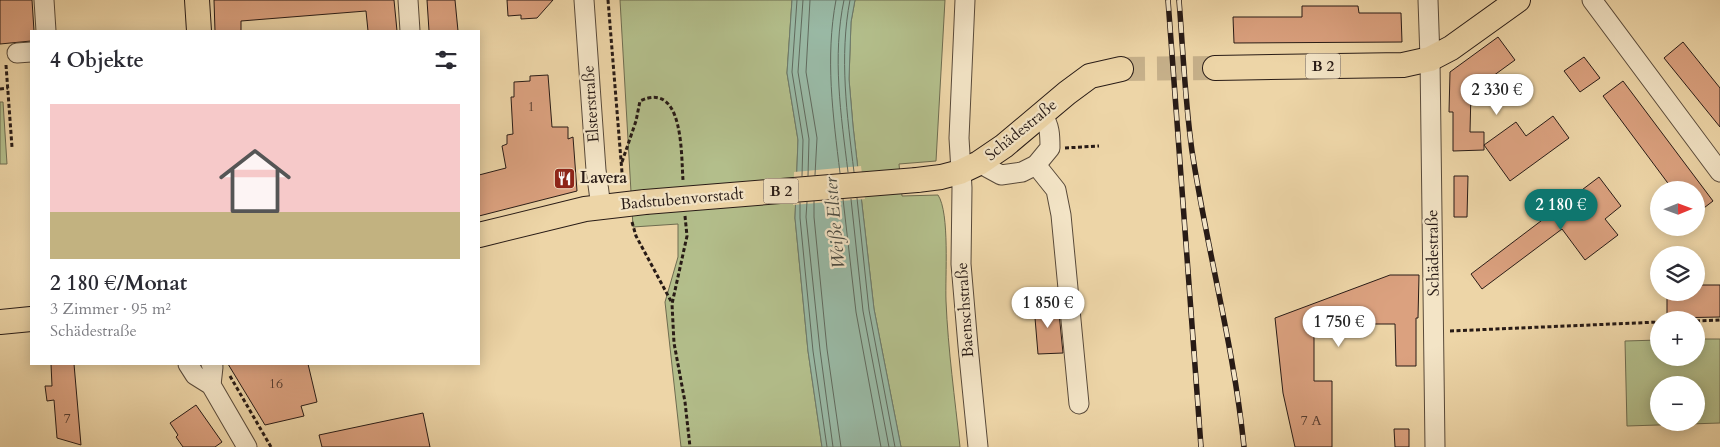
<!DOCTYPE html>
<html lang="de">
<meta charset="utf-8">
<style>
:root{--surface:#fff;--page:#f7f7f7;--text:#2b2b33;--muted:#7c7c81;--accent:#0f766e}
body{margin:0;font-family:Cardo,serif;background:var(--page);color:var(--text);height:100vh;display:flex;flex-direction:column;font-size:19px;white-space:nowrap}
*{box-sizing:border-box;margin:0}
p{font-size:16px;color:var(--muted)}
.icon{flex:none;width:28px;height:28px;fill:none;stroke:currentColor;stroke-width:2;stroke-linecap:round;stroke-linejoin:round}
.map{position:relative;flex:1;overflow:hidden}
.sheet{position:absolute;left:30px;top:30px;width:450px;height:335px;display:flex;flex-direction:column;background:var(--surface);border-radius:0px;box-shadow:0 2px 12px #0003}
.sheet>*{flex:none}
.needle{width:32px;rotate:89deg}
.fabs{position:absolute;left:1650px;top:181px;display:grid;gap:10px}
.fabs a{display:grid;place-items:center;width:55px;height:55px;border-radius:50%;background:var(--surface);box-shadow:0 2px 12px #0003;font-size:25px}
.price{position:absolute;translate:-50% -42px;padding:0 11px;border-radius:18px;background:#fff;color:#222;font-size:16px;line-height:32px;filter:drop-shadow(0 1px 2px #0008)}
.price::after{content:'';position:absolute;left:50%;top:30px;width:15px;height:11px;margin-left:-8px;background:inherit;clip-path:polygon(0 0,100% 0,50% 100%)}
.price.current{background:var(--accent);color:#fff}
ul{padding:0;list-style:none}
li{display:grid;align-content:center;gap:10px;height:265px;padding:0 20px}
li span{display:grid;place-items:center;height:155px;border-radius:0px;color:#555}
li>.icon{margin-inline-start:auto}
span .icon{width:90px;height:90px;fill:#fffc;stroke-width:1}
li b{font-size:21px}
h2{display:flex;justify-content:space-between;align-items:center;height:60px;padding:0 20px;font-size:21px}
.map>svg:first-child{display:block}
.green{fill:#b3be8b;stroke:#6e6c50;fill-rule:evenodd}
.water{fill:#99b9a5;stroke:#6c7a6c}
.pier{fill:#edd5a7}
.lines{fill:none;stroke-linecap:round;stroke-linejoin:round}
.shore{stroke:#606a5e;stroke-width:1}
.building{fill:#dba17f;stroke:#281b16}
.major-tunnel{stroke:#c6b08a;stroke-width:24;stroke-dasharray:24 12;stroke-linecap:butt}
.minor-casing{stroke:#594a3a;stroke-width:21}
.major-casing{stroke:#281b16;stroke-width:26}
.path{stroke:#281b16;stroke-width:3;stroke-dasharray:4 2.5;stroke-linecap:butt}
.minor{stroke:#f3e4c6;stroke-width:19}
.major{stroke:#edd5a7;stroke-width:24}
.rail-casing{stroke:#281b16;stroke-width:5.5}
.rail{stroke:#f3e4c6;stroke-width:4;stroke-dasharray:11;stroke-linecap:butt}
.major-bridge-casing{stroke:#281b16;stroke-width:26;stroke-linecap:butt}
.major-bridge{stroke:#edd5a7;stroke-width:24}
.labels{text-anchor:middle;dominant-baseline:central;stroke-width:4.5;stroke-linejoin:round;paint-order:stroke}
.number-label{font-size:14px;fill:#553c30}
.shield{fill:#f3e4c6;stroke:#65574b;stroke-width:1}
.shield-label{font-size:15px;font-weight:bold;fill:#281b16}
.street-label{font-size:16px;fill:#281b16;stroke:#f3e4c6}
.poi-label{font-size:16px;font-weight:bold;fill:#281b16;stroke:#f3e4c6;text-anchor:start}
.water-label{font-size:18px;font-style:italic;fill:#4a4a41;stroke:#f3e4c6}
</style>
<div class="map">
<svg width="1720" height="447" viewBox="0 0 1720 447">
<rect width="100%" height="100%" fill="#edd5a7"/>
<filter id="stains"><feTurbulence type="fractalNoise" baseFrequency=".004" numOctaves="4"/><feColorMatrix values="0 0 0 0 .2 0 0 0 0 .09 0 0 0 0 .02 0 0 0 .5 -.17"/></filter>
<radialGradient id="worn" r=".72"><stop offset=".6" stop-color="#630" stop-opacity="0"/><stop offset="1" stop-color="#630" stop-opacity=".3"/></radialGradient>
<!-- green -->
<g class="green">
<path d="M620 0H792L787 73 798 140 795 218 808 351 822 447H681L665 302 678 257V224L633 227Z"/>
<path d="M855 0H945L936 161 899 164 902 196 938 195C950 213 945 277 946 301 948 350 955 399 960 447H901L874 309 853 126 849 79 851 22Z"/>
<path d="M0 102H3L7 164H0Z"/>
<path d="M1696 339H1720V423L1627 426 1625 341 1659 340V358H1696ZM1659 385H1696V422H1659Z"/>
</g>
<!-- water -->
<path class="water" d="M792 0H855L851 22 849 79 853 126 874 309 901 447H822L808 351 795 218 798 140 787 73Z"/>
<!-- pier -->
<path class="pier" d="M861 166 865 199 793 205 794 172Z"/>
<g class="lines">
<!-- shore -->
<g class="shore">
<path d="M797 0 792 72 803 140 802 176"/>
<path d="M803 0 798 72 809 139 808 176"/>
<path d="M810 0 806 72 817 138 815 175"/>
<path d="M836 0C825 58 833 115 840 173"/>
<path d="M844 0C832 57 841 115 848 172"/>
<path d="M850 0C839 57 847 115 854 172"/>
<path d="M857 198 869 310 895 447"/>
<path d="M843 199 856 312 881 447"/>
<path d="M851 199 863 311 889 447"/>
<path d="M814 201V217L827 349 841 447"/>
<path d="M807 202 806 217 820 350 833 447"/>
<path d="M800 203V218L813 351 827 447"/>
</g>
</g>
<!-- building -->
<g class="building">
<path d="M0 0H32L34 31H31V41L0 44Z"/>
<path d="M214 0H394L397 31H368L366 11 241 21V31H215Z"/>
<path d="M427 0H455L458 31H429Z"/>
<path d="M507 0H553L537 18 521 19V15L508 16Z"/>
<path d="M1302 6H1358L1359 13H1401L1402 42 1234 43 1233 17H1302Z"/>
<path d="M1498 37 1515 60 1471 92 1470 132H1484V145L1516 122 1526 136 1553 116 1569 138 1510 181 1484 145V150L1453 151V112H1449L1450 72Z"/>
<path d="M1683 42 1720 88V127L1664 58Z"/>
<path d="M1584 57 1600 78 1580 92 1564 71Z"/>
<path d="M548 75 552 127H568V139L573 137 577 191 479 216V175L506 168 502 146 507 144V135L513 134 511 97H514V82L530 81V76Z"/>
<path d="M1623 81 1713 201 1696 214V190H1673L1603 96Z"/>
<path d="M1454 176H1468L1467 217H1454Z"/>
<path d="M1599 177 1621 206 1605 219 1618 235 1585 260 1562 229 1482 289 1471 274Z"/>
<path d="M1390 275H1419L1418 318H1416V366H1396L1395 324H1366V318H1314V381H1332V447H1295L1283 393 1275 318Z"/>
<path d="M1696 285H1720V317L1667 318V292H1696Z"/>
<path d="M1058 303 1063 353 1038 354 1034 306Z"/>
<path d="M51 364H74L81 445 57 438 54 400 47 401 45 386H52Z"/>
<path d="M228 364H308L317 402 301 406 304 416 265 425Z"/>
<path d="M196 405 222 442 215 447H183L176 437 178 435 170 423Z"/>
<path d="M423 413 430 447H322L319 435Z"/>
<path d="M1394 429H1409V447H1395Z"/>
</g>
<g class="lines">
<!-- major-tunnel -->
<path class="major-tunnel" d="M1121 69 1215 68"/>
<defs>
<g id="minor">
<path d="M44 0 46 31"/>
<path d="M408 0 410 31"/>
<path d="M584 0 596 170 601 207"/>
<path d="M965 0 959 138 962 188 961 264 968 346 978 447"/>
<path d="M1428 0 1430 59 1435 447"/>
<path d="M1592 0 1720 172"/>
<path d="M17 53 31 52"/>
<path d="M979 163 1001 175 1022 172 1036 165 1050 148C1050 135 1050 126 1042 114"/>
<path d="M1036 165 1056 190 1061 215 1079 404"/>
<path d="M188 364 195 375 211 385 247 447"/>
<path d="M211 385 213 367 211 364"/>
</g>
<g id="major">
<path d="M197 0 199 31"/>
<path d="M1215 68 1403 65 1430 59 1451 48 1518 0"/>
<path d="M917 180 941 177 960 172 979 163 1004 146 1067 93 1090 76 1121 69"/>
<path d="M479 235 585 209 645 202"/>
<path d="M0 322 31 319"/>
</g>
</defs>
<!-- minor casing -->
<use href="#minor" class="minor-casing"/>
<!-- major casing -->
<use href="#major" class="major-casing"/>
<!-- path -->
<g class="path">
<path d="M608 0 623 185"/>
<path d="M6 65 12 147"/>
<path d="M0 89 8 88"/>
<path d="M1065 148 1099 146"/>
<path d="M622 162 636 121 640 101C684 80 681 155 683 180"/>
<path d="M685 216 687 236 672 304 674 343 685 402 690 447"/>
<path d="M632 222 636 236 672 303"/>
<path d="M1696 321 1720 320"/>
<path d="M1450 331 1659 322"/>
<path d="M230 376 271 447"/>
</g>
<!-- minor -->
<use href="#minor" class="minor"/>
<!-- major -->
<use href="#major" class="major"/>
<defs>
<g id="rail">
<path d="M1168 0 1201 447"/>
<path d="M1179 0C1183 50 1185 101 1192 151 1207 250 1234 347 1244 447"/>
</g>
</defs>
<!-- rail casing -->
<use href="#rail" class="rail-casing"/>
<!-- rail -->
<use href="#rail" class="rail"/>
<defs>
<path id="major-bridge" d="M645 202 917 180"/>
</defs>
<!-- major-bridge casing -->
<use href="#major-bridge" class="major-bridge-casing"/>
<!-- major-bridge -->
<use href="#major-bridge" class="major-bridge"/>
</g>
<!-- icons -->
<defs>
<symbol id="restaurant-square" viewBox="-11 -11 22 22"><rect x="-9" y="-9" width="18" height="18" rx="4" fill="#8f2418" stroke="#f3e4c6"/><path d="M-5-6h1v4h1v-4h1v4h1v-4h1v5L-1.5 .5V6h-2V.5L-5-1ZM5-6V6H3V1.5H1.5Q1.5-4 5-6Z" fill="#fff"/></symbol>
</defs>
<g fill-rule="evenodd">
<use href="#restaurant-square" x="552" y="166" width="25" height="25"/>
</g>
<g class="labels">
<!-- number labels -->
<g class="number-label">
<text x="531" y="106">1</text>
<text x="276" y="383">16</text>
<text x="67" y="418">7</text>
<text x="1311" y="420">7 A</text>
</g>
<!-- shield labels -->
<g class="shield">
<rect x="1305.5" y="53.5" width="35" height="25" rx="4"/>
<rect x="763.5" y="178.5" width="35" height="25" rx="4"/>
</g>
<g class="shield-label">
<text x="1323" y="66">B 2</text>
<text x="781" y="191">B 2</text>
</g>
<!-- street labels -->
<g class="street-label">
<text transform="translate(591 104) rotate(-94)">Elsterstraße</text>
<text transform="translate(1021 130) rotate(-39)">Schädestraße</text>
<text transform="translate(682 199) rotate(-5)">Badstubenvorstadt</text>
<text transform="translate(1433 253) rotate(-91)">Schädestraße</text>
<text transform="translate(965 310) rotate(-94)">Baenschstraße</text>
</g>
<!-- poi labels -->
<g class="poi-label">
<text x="580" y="178">Lavera</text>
</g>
<!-- water labels -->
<g class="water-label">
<text transform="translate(835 223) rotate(-95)">Weiße Elster</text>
</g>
</g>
<rect width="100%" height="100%" filter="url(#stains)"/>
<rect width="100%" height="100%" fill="url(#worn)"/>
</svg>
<div class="fabs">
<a><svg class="needle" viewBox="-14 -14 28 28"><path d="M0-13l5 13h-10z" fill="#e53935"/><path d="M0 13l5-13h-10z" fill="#7c7c81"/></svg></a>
<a><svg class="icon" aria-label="layers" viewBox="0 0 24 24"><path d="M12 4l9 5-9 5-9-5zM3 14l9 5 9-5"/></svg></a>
<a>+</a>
<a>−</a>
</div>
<b class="price" style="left:1497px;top:116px">2 330 €</b>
<b class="price current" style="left:1561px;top:231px">2 180 €</b>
<b class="price" style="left:1048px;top:329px">1 850 €</b>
<b class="price" style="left:1339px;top:348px">1 750 €</b>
<section class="sheet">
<h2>4 Objekte<svg class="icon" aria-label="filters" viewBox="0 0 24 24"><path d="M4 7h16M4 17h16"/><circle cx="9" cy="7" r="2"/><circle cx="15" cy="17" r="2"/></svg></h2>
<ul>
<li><span style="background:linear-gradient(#f6c9c9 70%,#c2b280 0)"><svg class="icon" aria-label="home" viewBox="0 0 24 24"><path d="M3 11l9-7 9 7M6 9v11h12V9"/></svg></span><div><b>2 180 €/Monat</b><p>3 Zimmer · 95 m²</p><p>Schädestraße</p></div></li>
</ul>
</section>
</div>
